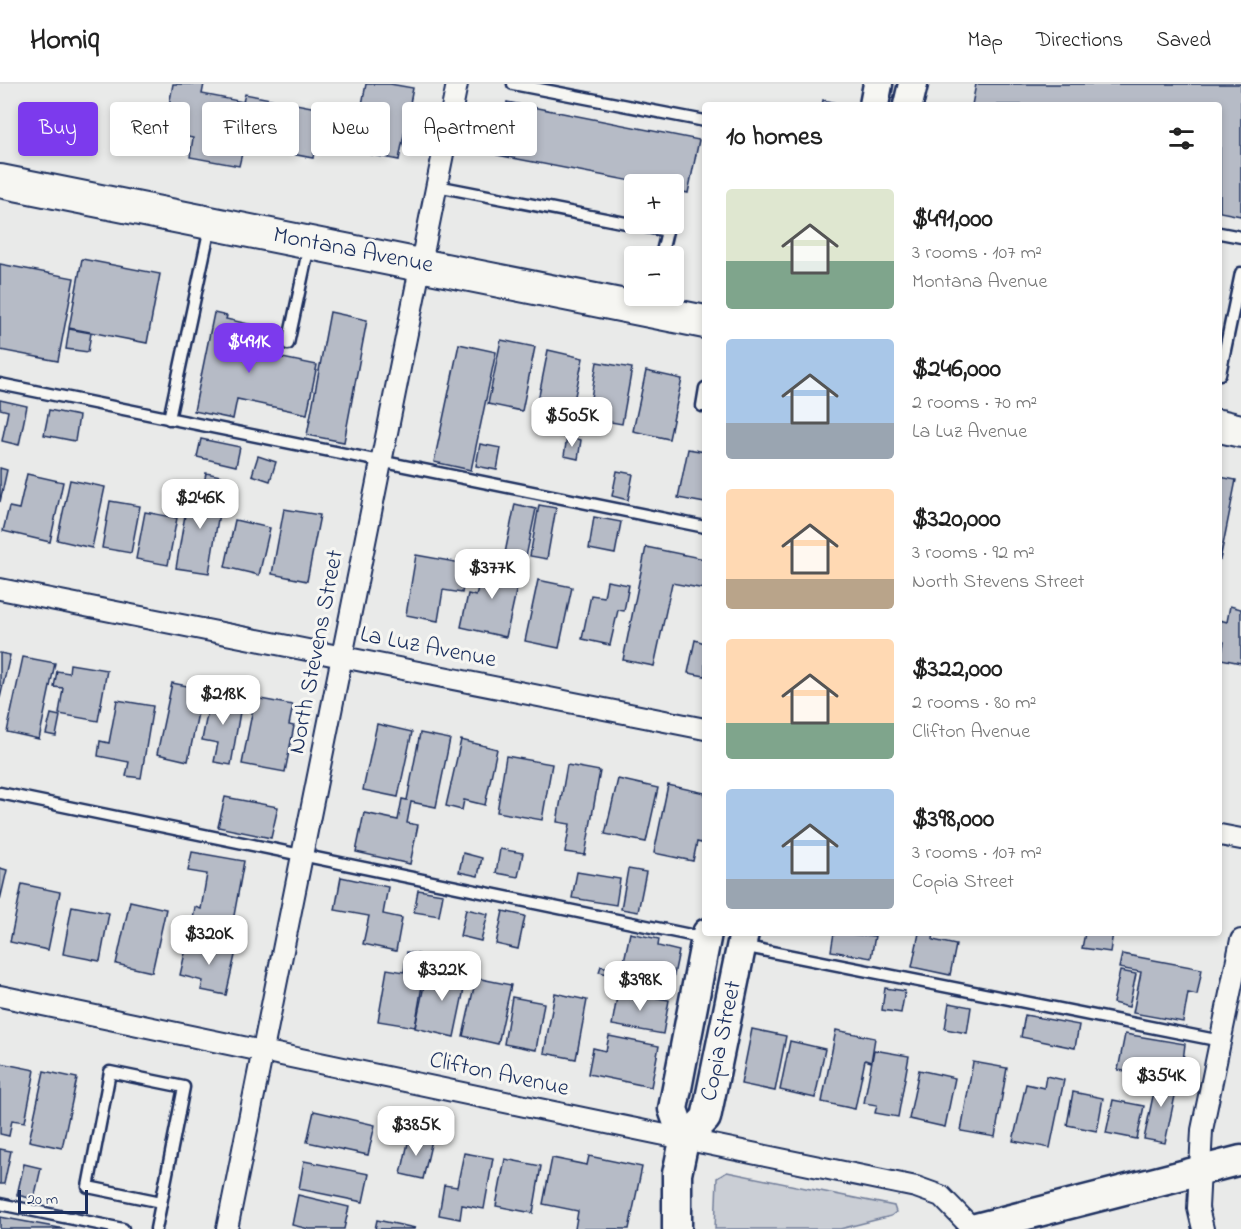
<!DOCTYPE html>
<meta charset="utf-8">
<style>
:root{--surface:#fff;--page:#f2f2f2;--text:#222;--muted:#767676;--line:#e0e0e0;--accent:#7c3aed}
body{margin:0;font-family:"Indie Flower",sans-serif;background:var(--page);color:var(--text);height:100vh;display:flex;flex-direction:column;font-size:22px;white-space:nowrap}
*{box-sizing:border-box;margin:0}
p{font-size:20px;color:var(--muted)}
.icon{flex:none;width:33px;height:33px;fill:none;stroke:currentColor;stroke-width:2;stroke-linecap:round;stroke-linejoin:round}
.map{position:relative;flex:1;overflow:hidden}
.details{position:absolute;left:702px;top:18px;width:520px;height:834px;display:flex;flex-direction:column;background:var(--surface);border-radius:6px;box-shadow:0 3px 9px #0003}
.details>*{flex:none}
.hud{position:absolute;left:18px;top:18px;width:570px;height:54px;display:flex;gap:12px}
.fabs{position:absolute;left:624px;top:90px;display:grid;gap:12px}
.fabs a{display:grid;place-items:center;width:60px;height:60px;border-radius:6px;background:var(--surface);box-shadow:0 3px 9px #0003;font-size:30px}
.scale{position:absolute;left:18px;bottom:15px;width:70px;box-sizing:border-box;padding-left:6px;border:3px solid #1b2f5e;border-top:0;font-size:16px;line-height:21px;white-space:nowrap;color:#1b2f5e;-webkit-text-stroke:4px #f6f6f2;paint-order:stroke}
.price{position:absolute;translate:-50% -51px;padding:0 14px;border-radius:12px;background:#fff;color:#222;font-size:20px;line-height:39px;filter:drop-shadow(0 2px 3px #0008)}
.price::after{content:'';position:absolute;left:50%;top:36px;width:18px;height:14px;margin-left:-9px;background:inherit;clip-path:polygon(0 0,100% 0,50% 100%)}
.price.active{background:var(--accent);color:#fff}
ul{padding:0;list-style:none}
li{display:flex;align-items:center;gap:18px;height:150px;padding:0 24px}
li span{display:grid;place-items:center;flex:none;width:168px;height:120px;border-radius:6px;color:#555}
li>.icon{margin-inline-start:auto}
span .icon{width:72px;height:72px;fill:#fffc;stroke-width:1}
li b{font-size:26px}
h2{display:flex;justify-content:space-between;align-items:center;height:72px;padding:0 24px;font-size:26px}
.tag{padding:0 21px;border-radius:6px;background:var(--surface);box-shadow:0 3px 9px #0003;font-size:21px;line-height:54px}
.tag.active{background:var(--accent);color:#fff}
header{display:flex;align-items:center;gap:36px;box-sizing:border-box;height:84px;padding:0 30px;background:var(--surface);border-bottom:2px solid var(--line)}
header strong{font-size:28px}
nav{display:flex;gap:33px;margin-inline-start:auto;font-size:21px}
.map>svg:first-child{display:block}
.green{fill:#caced5;stroke:#727e9a;stroke-width:1.5}
.building{fill:#b6bbc6;stroke:#1b2f5e;stroke-width:1.5}
.lines{fill:none;stroke-linecap:round;stroke-linejoin:round}
.lane-casing{stroke:#1b2f5e;stroke-width:15}
.street-casing{stroke:#1b2f5e;stroke-width:24}
.secondary-casing{stroke:#1b2f5e;stroke-width:33}
.primary-casing{stroke:#1b2f5e;stroke-width:36}
.lane{stroke:#f6f6f2;stroke-width:10}
.street{stroke:#f6f6f2;stroke-width:20}
.secondary{stroke:#f6f6f2;stroke-width:28}
.primary{stroke:#f6f6f2;stroke-width:32}
.labels{text-anchor:middle;dominant-baseline:central;stroke-width:6;stroke-linejoin:round;paint-order:stroke}
.street-label{font-size:24px;fill:#1b2f5e;stroke:#f6f6f2}
</style>
<header>
<strong>Homiq</strong>
<nav><a>Map</a><a>Directions</a><a>Saved</a></nav>
</header>
<div class="map">
<svg width="1241" height="1145" viewBox="0 0 1241 1145">
<rect width="100%" height="100%" fill="#e9eae9"/>
<filter id="ink" filterUnits="userSpaceOnUse"><feTurbulence type="fractalNoise" baseFrequency=".0167" numOctaves="2"/><feDisplacementMap in="SourceGraphic" scale="12" xChannelSelector="R" yChannelSelector="G"/><feConvolveMatrix kernelMatrix="1 2 1 2 8 2 1 2 1" color-interpolation-filters="sRGB"/></filter>
<g filter="url(#ink)">
<!-- green -->
<path class="green" d="M727 1088 894 1122 896 1128 891 1132 840 1145H715L717 1094Z"/>
<!-- building -->
<g class="building">
<path d="M173 0H204L202 10 243 18 245 10 322 25 313 74 244 61 239 82 190 73 193 54 164 48Z"/>
<path d="M366 0H390L413 4 399 76 353 67Z"/>
<path d="M976 0H1241V132L1220 128V21H972Z"/>
<path d="M823 16 847 21H822Z"/>
<path d="M507 18 699 56 688 109 674 106V100H647L497 71Z"/>
<path d="M82 175 160 190 147 259 69 244Z"/>
<path d="M0 180 74 194 58 277 0 266Z"/>
<path d="M330 228 367 236 344 358 307 351Z"/>
<path d="M214 229 227 232 226 235 253 241 248 267 317 281 307 330 237 315 233 335 194 327Z"/>
<path d="M69 245 91 249 88 268 66 265Z"/>
<path d="M501 256 535 263 522 327 488 320Z"/>
<path d="M459 260 496 268 471 386 434 378Z"/>
<path d="M548 266 583 274 569 340 535 332Z"/>
<path d="M597 278 632 284 622 340 599 336 600 328 589 326Z"/>
<path d="M646 287 682 295 669 355 633 347Z"/>
<path d="M0 316 27 322 19 361 2 357 8 327 0 325Z"/>
<path d="M49 326 79 332 75 357 44 351Z"/>
<path d="M567 353 581 356 578 375 564 372Z"/>
<path d="M201 355 240 363 236 382 197 373Z"/>
<path d="M480 360 501 364 497 386 476 382Z"/>
<path d="M688 365 705 368V419L678 414Z"/>
<path d="M258 372 276 378 270 397 252 391Z"/>
<path d="M0 384 7 386 0 418Z"/>
<path d="M617 387 633 390 628 416 612 412Z"/>
<path d="M206 389 221 392 214 429H219L209 489 176 484 186 425 199 427Z"/>
<path d="M27 390 63 398 50 458 3 447 9 423 19 425Z"/>
<path d="M1220 393 1236 396 1220 476Z"/>
<path d="M70 396 105 403 92 464 57 456Z"/>
<path d="M110 417 140 422 131 469 102 464Z"/>
<path d="M515 420 536 425 526 473 505 469Z"/>
<path d="M539 421 556 424 547 475 530 472Z"/>
<path d="M284 425 320 431 307 497 272 490Z"/>
<path d="M145 428 177 434 168 481 136 475Z"/>
<path d="M594 433 621 438 615 470 589 465Z"/>
<path d="M235 436 270 444 259 491 225 483Z"/>
<path d="M646 463 705 475V505L672 499 654 582 623 576Z"/>
<path d="M416 471 467 480 462 509 443 506 438 537 406 531Z"/>
<path d="M484 477 521 485 506 553 461 543 468 510 476 512Z"/>
<path d="M538 496 572 503 559 564 525 557Z"/>
<path d="M607 497 629 501 624 527 618 526 610 561 582 555 591 511 604 513Z"/>
<path d="M1230 522 1241 525V579L1221 575 1224 558 1220 557V536L1227 538Z"/>
<path d="M695 556 705 559V592L688 589Z"/>
<path d="M0 569 10 571 0 614Z"/>
<path d="M23 573 55 579 39 655 7 648Z"/>
<path d="M70 580 107 586 98 637 59 630 63 604 54 603 57 587 69 589Z"/>
<path d="M172 599 203 605 188 677 157 670Z"/>
<path d="M211 610 242 616 231 681 214 678 218 659 202 656Z"/>
<path d="M255 614 293 621 289 641 294 642 285 688 242 680Z"/>
<path d="M117 616 153 622 141 694 126 692 129 678 98 672 100 657 109 659Z"/>
<path d="M51 630 60 632 56 652 46 650Z"/>
<path d="M377 640 412 648 398 713 363 706Z"/>
<path d="M420 649 450 655 436 723 411 718 407 739 418 741 410 780 356 768 364 729 398 736 402 715 407 716Z"/>
<path d="M461 656 497 665 485 721 464 716 462 726 446 722Z"/>
<path d="M506 672 552 680 542 736 497 728Z"/>
<path d="M567 681 600 687 585 771 565 768 570 740 557 738Z"/>
<path d="M618 695 658 704 646 758 605 750Z"/>
<path d="M668 701 705 709V760L697 758 693 777 654 769Z"/>
<path d="M225 713 278 723 271 754 218 743Z"/>
<path d="M500 765 523 769 518 793 496 789Z"/>
<path d="M192 768 244 777 231 848 192 841 195 823 201 825 207 790 188 787Z"/>
<path d="M463 769 482 774 478 792 459 788Z"/>
<path d="M0 784 7 786 0 816Z"/>
<path d="M628 785 646 788 638 828 621 825Z"/>
<path d="M577 788 620 795 616 821 572 814Z"/>
<path d="M341 793 388 803 383 830 402 834 396 867 363 860 369 832 335 826Z"/>
<path d="M22 800 60 808 48 866 10 858Z"/>
<path d="M418 806 443 810 439 832 414 828Z"/>
<path d="M130 817 166 825 152 888 116 880Z"/>
<path d="M72 822 109 829 100 877 63 870Z"/>
<path d="M466 825 488 830 481 857 460 852Z"/>
<path d="M503 827 525 832 518 865 496 860Z"/>
<path d="M630 849 659 855 658 862 679 867 672 901 621 891Z"/>
<path d="M834 849 875 852 871 874 831 867Z"/>
<path d="M919 849H934L933 856 956 861 950 891 912 883Z"/>
<path d="M1085 849H1113L1110 868 1082 864Z"/>
<path d="M188 856 236 867 226 911 201 906 203 897 180 891Z"/>
<path d="M407 868 427 872 415 943 378 937 387 885 404 888Z"/>
<path d="M1122 870 1202 885 1197 911 1188 909 1183 938 1133 929 1141 888 1119 884Z"/>
<path d="M446 881 468 886 454 953 415 944 426 892 443 895Z"/>
<path d="M601 882 619 887 613 908 608 907 612 891 599 888Z"/>
<path d="M1120 887 1136 890 1129 923 1113 919Z"/>
<path d="M476 894 511 901 498 960 463 952Z"/>
<path d="M885 904 905 907 901 929 882 926Z"/>
<path d="M618 907 669 916 663 950 612 941Z"/>
<path d="M555 909 587 916 576 975 544 969Z"/>
<path d="M512 913 544 919 536 966 504 960Z"/>
<path d="M949 919 971 923 967 949 945 945Z"/>
<path d="M1025 931 1079 941 1075 964 1021 953Z"/>
<path d="M752 945 786 952 775 1007 741 1000Z"/>
<path d="M836 946 875 954 871 978 865 976 855 1025 822 1018Z"/>
<path d="M1125 950 1185 960 1183 977 1160 974 1157 992 1118 986Z"/>
<path d="M609 952 659 962 651 1003 588 990 593 964 606 967Z"/>
<path d="M790 957 825 965 815 1014 780 1006Z"/>
<path d="M874 966 909 972 898 1033 875 1029 877 1021 864 1019Z"/>
<path d="M1162 975 1182 980 1179 991 1159 986Z"/>
<path d="M973 978 1007 984 995 1053 961 1047Z"/>
<path d="M0 979 35 986 25 1038 12 1036 9 1052 0 1050Z"/>
<path d="M919 986 955 994 945 1043 909 1035Z"/>
<path d="M44 987 77 994 62 1064 29 1057Z"/>
<path d="M1158 988 1179 993 1165 1059 1144 1055Z"/>
<path d="M1046 992 1064 996 1050 1064 1013 1057 1026 1000 1044 1004Z"/>
<path d="M1073 1008 1103 1014 1097 1047 1067 1041Z"/>
<path d="M1113 1016 1144 1022 1137 1055 1106 1049Z"/>
<path d="M314 1027 375 1041 368 1071 307 1058Z"/>
<path d="M410 1050 432 1056 423 1095 401 1090Z"/>
<path d="M0 1065 11 1067 4 1100H0Z"/>
<path d="M464 1069 493 1074 484 1125 462 1121 460 1135 439 1131 444 1101 457 1103Z"/>
<path d="M589 1072 642 1083 629 1145H575L578 1127 543 1120 552 1074 587 1081Z"/>
<path d="M505 1075 541 1082 533 1129 496 1122Z"/>
<path d="M304 1077 369 1090 363 1118 299 1105Z"/>
<path d="M24 1080 41 1084 34 1115 17 1111Z"/>
<path d="M298 1111 349 1123 344 1145H309L292 1141Z"/>
<path d="M0 1133 65 1145H0Z"/>
<path d="M377 1136 415 1144 414 1145H375Z"/>
</g>
<g class="lines">
<defs>
<g id="lane">
<path d="M513 0 705 37"/>
<path d="M437 102 667 147 661 172"/>
<path d="M1220 149 1241 153"/>
<path d="M288 260 309 162"/>
<path d="M1220 290 1241 189"/>
<path d="M0 300 705 443"/>
<path d="M705 304 702 322H705"/>
<path d="M169 335 210 143"/>
<path d="M0 709 705 854"/>
<path d="M742 862 1221 957"/>
<path d="M0 1120 123 1145"/>
<path d="M156 1145 184 1003 110 988 88 1103 161 1118"/>
</g>
<g id="street">
<path d="M0 505 705 645"/>
<path d="M1220 751 1241 755"/>
<path d="M0 912C306 974 610 1042 916 1103L941 1112 973 1145"/>
<path d="M227 1145 457 0"/>
<path d="M1203 1145 1198 1124 1202 1046 1241 856"/>
</g>
<g id="secondary">
<path d="M874 21 878 0"/>
<path d="M908 21 913 0"/>
<path d="M684 1057 706 1034 744 849"/>
<path d="M677 1145V1090L684 1057 673 1025 707 849"/>
<path d="M972 1145 1241 1076"/>
</g>
<g id="primary">
<path d="M0 97 705 238"/>
<path d="M1220 342 1241 347"/>
</g>
</defs>
<!-- lane casing -->
<use href="#lane" class="lane-casing"/>
<!-- street casing -->
<use href="#street" class="street-casing"/>
<!-- secondary casing -->
<use href="#secondary" class="secondary-casing"/>
<!-- primary casing -->
<use href="#primary" class="primary-casing"/>
<!-- lane -->
<use href="#lane" class="lane"/>
<!-- street -->
<use href="#street" class="street"/>
<!-- secondary -->
<use href="#secondary" class="secondary"/>
<!-- primary -->
<use href="#primary" class="primary"/>
</g>
</g>
<g class="labels">
<!-- street labels -->
<g class="street-label">
<text transform="translate(353 167) rotate(11)">Montana Avenue</text>
<text transform="translate(428 564) rotate(11)">La Luz Avenue</text>
<text transform="translate(317 568) rotate(-79)">North Stevens Street</text>
<text transform="translate(722 957) rotate(-78)">Copia Street</text>
<text transform="translate(499 991) rotate(12)">Clifton Avenue</text>
</g>
</g>
</svg>
<div class="fabs">
<a>+</a>
<a>−</a>
</div>
<div class="scale">20 m</div>
<b class="price active" style="left:249px;top:290px">$491K</b>
<b class="price" style="left:572px;top:364px">$505K</b>
<b class="price" style="left:200px;top:446px">$246K</b>
<b class="price" style="left:492px;top:516px">$377K</b>
<b class="price" style="left:223px;top:642px">$218K</b>
<b class="price" style="left:209px;top:882px">$320K</b>
<b class="price" style="left:442px;top:918px">$322K</b>
<b class="price" style="left:640px;top:928px">$398K</b>
<b class="price" style="left:1161px;top:1024px">$354K</b>
<b class="price" style="left:416px;top:1073px">$385K</b>
<div class="hud">
<a class="tag active">Buy</a>
<a class="tag">Rent</a>
<a class="tag">Filters</a>
<a class="tag">New</a>
<a class="tag">Apartment</a>
</div>
<section class="details">
<h2>10 homes<svg class="icon" aria-label="filters" viewBox="0 0 24 24"><path d="M4 7h16M4 17h16"/><circle cx="9" cy="7" r="2"/><circle cx="15" cy="17" r="2"/></svg></h2>
<ul>
<li><span style="background:linear-gradient(#dfe7d0 60%,#7fa58c 0)"><svg class="icon" aria-label="home" viewBox="0 0 24 24"><path d="M3 11l9-7 9 7M6 9v11h12V9"/></svg></span><div><b>$491,000</b><p>3 rooms · 107 m²</p><p>Montana Avenue</p></div></li>
<li><span style="background:linear-gradient(#a9c7e8 70%,#9aa5b1 0)"><svg class="icon" aria-label="home" viewBox="0 0 24 24"><path d="M3 11l9-7 9 7M6 9v11h12V9"/></svg></span><div><b>$246,000</b><p>2 rooms · 70 m²</p><p>La Luz Avenue</p></div></li>
<li><span style="background:linear-gradient(#ffd9b3 75%,#b9a48a 0)"><svg class="icon" aria-label="home" viewBox="0 0 24 24"><path d="M3 11l9-7 9 7M6 9v11h12V9"/></svg></span><div><b>$320,000</b><p>3 rooms · 92 m²</p><p>North Stevens Street</p></div></li>
<li><span style="background:linear-gradient(#ffd9b3 70%,#7fa58c 0)"><svg class="icon" aria-label="home" viewBox="0 0 24 24"><path d="M3 11l9-7 9 7M6 9v11h12V9"/></svg></span><div><b>$322,000</b><p>2 rooms · 80 m²</p><p>Clifton Avenue</p></div></li>
<li><span style="background:linear-gradient(#a9c7e8 75%,#9aa5b1 0)"><svg class="icon" aria-label="home" viewBox="0 0 24 24"><path d="M3 11l9-7 9 7M6 9v11h12V9"/></svg></span><div><b>$398,000</b><p>3 rooms · 107 m²</p><p>Copia Street</p></div></li>
</ul>
</section>
</div>
